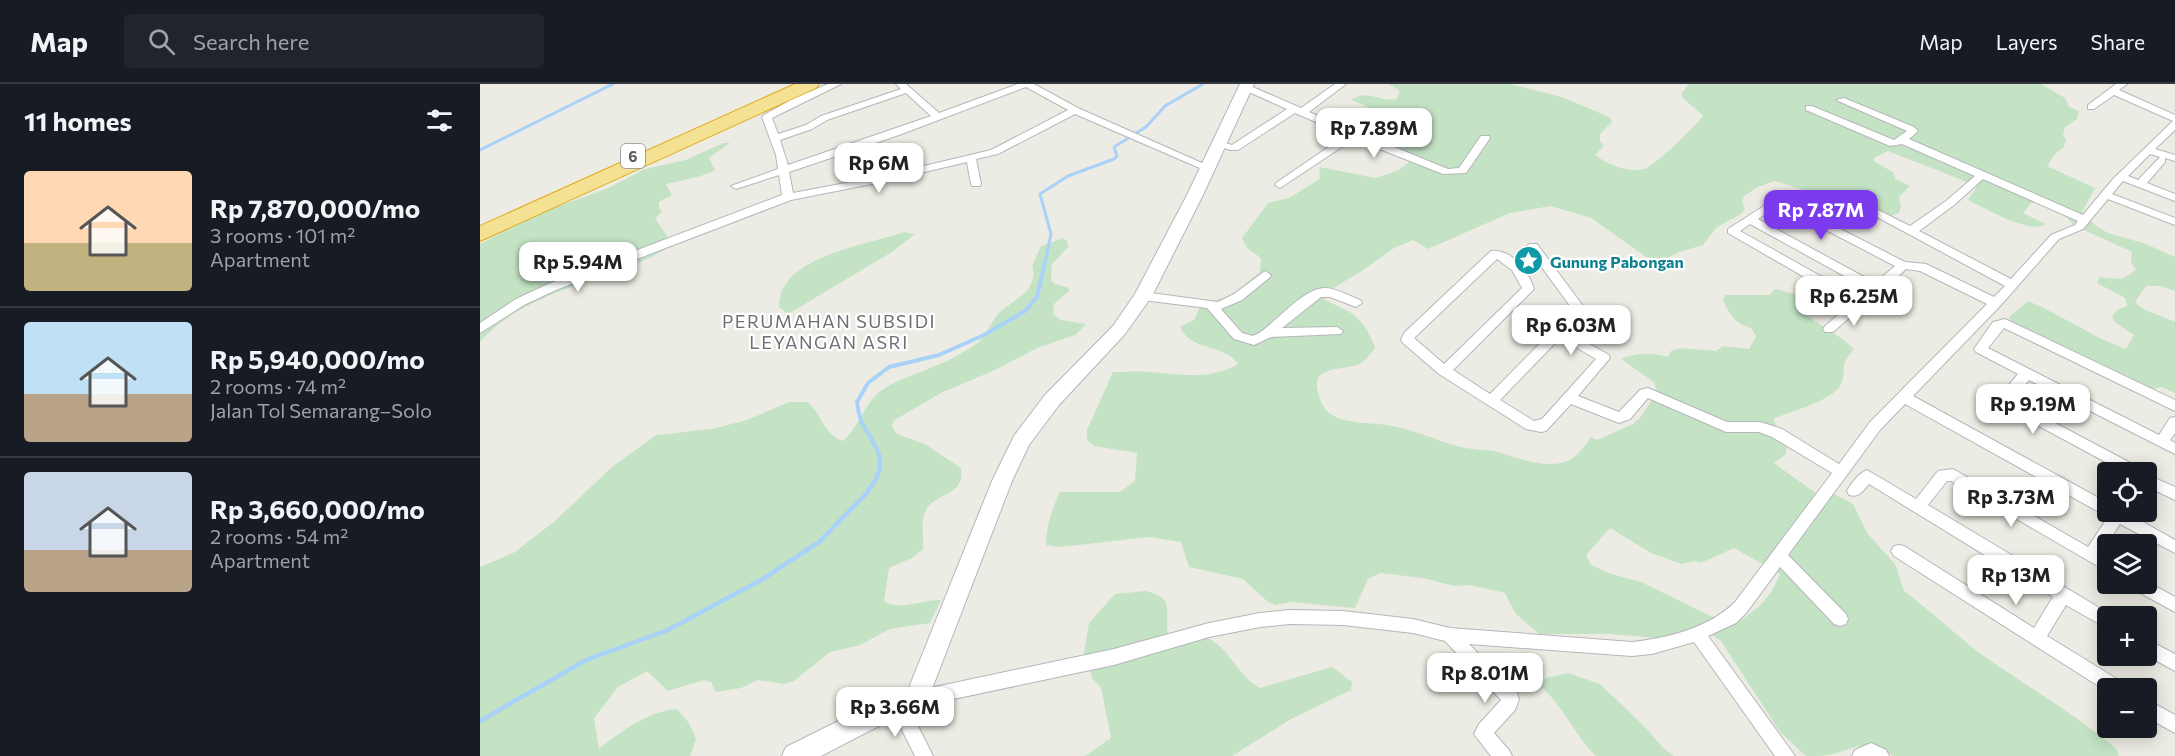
<!DOCTYPE html>
<meta charset="utf-8">
<style>
:root{--surface:#171b24;--page:#20242c;--text:#f1f3f6;--muted:#9ea1a6;--line:#363941;--accent:#7c3aed}
body{margin:0;font-family:Commissioner,sans-serif;background:var(--page);color:var(--text);height:100vh;display:flex;flex-direction:column;font-size:22px;white-space:nowrap}
*{box-sizing:border-box;margin:0}
p{font-size:20px;color:var(--muted)}
.icon{flex:none;width:33px;height:33px;fill:none;stroke:currentColor;stroke-width:2;stroke-linecap:round;stroke-linejoin:round}
.map{position:relative;flex:1;overflow:hidden}
.panel{display:flex;flex-direction:column;background:var(--surface);width:480px}
.panel>*{flex:none}
.fabs{position:absolute;left:1617px;top:378px;display:grid;gap:12px}
.fabs a{display:grid;place-items:center;width:60px;height:60px;border-radius:6px;background:var(--surface);box-shadow:0 3px 15px #0003;font-size:30px}
.price{position:absolute;translate:-50% -51px;padding:0 14px;border-radius:12px;background:#fff;color:#222;font-size:20px;line-height:39px;filter:drop-shadow(0 2px 3px #0008)}
.price::after{content:'';position:absolute;left:50%;top:36px;width:18px;height:14px;margin-left:-9px;background:inherit;clip-path:polygon(0 0,100% 0,50% 100%)}
.price.active{background:var(--accent);color:#fff}
ul{padding:0;list-style:none}
li{display:flex;align-items:center;gap:18px;height:150px;padding:0 24px}
li+li{border-top:2px solid var(--line)}
li span{display:grid;place-items:center;flex:none;width:168px;height:120px;border-radius:6px;color:#555}
li>.icon{margin-inline-start:auto}
span .icon{width:72px;height:72px;fill:#fffc;stroke-width:1}
li b{font-size:26px}
h2{display:flex;justify-content:space-between;align-items:center;height:72px;padding:0 24px;font-size:26px}
header{display:flex;align-items:center;gap:36px;box-sizing:border-box;height:84px;padding:0 30px;background:var(--surface);border-bottom:2px solid var(--line)}
header strong{font-size:28px}
nav{display:flex;gap:33px;margin-inline-start:auto;font-size:21px}
.search{width:420px;height:54px;background:var(--page);display:flex;align-items:center;gap:15px;box-sizing:border-box;padding:0 21px;border-radius:6px;color:var(--muted);font-size:22px}
main{display:flex;flex:1;min-height:0}
.map>svg:first-child{display:block}
.green{fill:#c3e3c4;fill-rule:evenodd}
.lines{fill:none;stroke-linecap:round;stroke-linejoin:round}
.stream-far2{stroke:#a9d2f8;stroke-width:3}
.stream-far1{stroke:#a9d2f8;stroke-width:4}
.stream{stroke:#a9d2f8;stroke-width:4.5}
.street-casing{stroke:#b5b6ba;stroke-width:2}
.secondary-casing{stroke:#b3b6bb;stroke-width:2}
.highway-casing{stroke:#e0ab12;stroke-width:2}
.street{fill:#fff;fill-rule:evenodd}
.secondary{fill:#fff;fill-rule:evenodd}
.highway{fill:#f5e194;fill-rule:evenodd}
.labels{text-anchor:middle;dominant-baseline:central;stroke-width:4.5;stroke-linejoin:round;paint-order:stroke}
.shield{fill:#fff;stroke:#8d8f92;stroke-width:1.5}
.shield-label{font-size:15px;font-weight:bold;fill:#5c5f64}
.culture-label{font-size:16px;font-weight:bold;fill:#0d838f;stroke:#fff;text-anchor:start}
.neighbourhood-label{font-size:18px;letter-spacing:1.5px;fill:#6d7175;stroke:#fff}
</style>
<header>
<strong>Map</strong>
<div class="search"><svg class="icon" aria-label="search" viewBox="0 0 24 24"><circle cx="10" cy="10" r="6"/><path d="M15 15l6 6"/></svg>Search here</div>
<nav><a>Map</a><a>Layers</a><a>Share</a></nav>
</header>
<main>
<section class="panel">
<h2>11 homes<svg class="icon" aria-label="filters" viewBox="0 0 24 24"><path d="M4 7h16M4 17h16"/><circle cx="9" cy="7" r="2"/><circle cx="15" cy="17" r="2"/></svg></h2>
<ul>
<li><span style="background:linear-gradient(#ffd9b3 60%,#c2b280 0)"><svg class="icon" aria-label="home" viewBox="0 0 24 24"><path d="M3 11l9-7 9 7M6 9v11h12V9"/></svg></span><div><b>Rp 7,870,000/mo</b><p>3 rooms · 101 m²</p><p>Apartment</p></div></li>
<li><span style="background:linear-gradient(#bfe0f5 60%,#b9a48a 0)"><svg class="icon" aria-label="home" viewBox="0 0 24 24"><path d="M3 11l9-7 9 7M6 9v11h12V9"/></svg></span><div><b>Rp 5,940,000/mo</b><p>2 rooms · 74 m²</p><p>Jalan Tol Semarang–Solo</p></div></li>
<li><span style="background:linear-gradient(#c9d6e8 65%,#b9a48a 0)"><svg class="icon" aria-label="home" viewBox="0 0 24 24"><path d="M3 11l9-7 9 7M6 9v11h12V9"/></svg></span><div><b>Rp 3,660,000/mo</b><p>2 rooms · 54 m²</p><p>Apartment</p></div></li>
</ul>
</section>
<div class="map">
<svg width="1695" height="672" viewBox="0 0 1695 672">
<rect width="100%" height="100%" fill="#edece4"/>
<!-- green -->
<g class="green">
<path d="M909 0H1030L1082 13 1129 33 1132 38 1120 50V57L1124 62 1115 71C1126 80 1149 89 1164 85 1174 83 1215 42 1223 32L1202 13V9L1209 0H1561L1585 14 1589 23 1599 27 1597 35 1585 43 1583 52 1586 55 1584 63 1575 70 1567 82 1615 104 1602 128 1616 142 1628 149 1666 160 1695 173V207L1680 202H1666L1655 218 1663 225 1695 238V309L1682 303 1670 306 1530 237 1529 233 1548 217C1582 231 1612 253 1646 265L1654 251 1635 238 1632 233 1637 226 1647 222 1645 214 1617 199 1620 193 1642 195 1656 186 1651 178 1652 168 1595 142 1582 129 1561 119H1551L1543 129 1565 140C1551 151 1504 124 1488 116L1496 104 1493 101C1465 88 1437 79 1408 67L1394 74V77L1414 89 1415 95 1430 102 1419 113 1421 123 1419 129 1399 136 1380 130 1340 111 1295 97 1278 103 1264 112 1262 118 1265 124 1262 129 1236 144 1223 161 1199 168 1176 180 1111 134 1071 122 1030 129 948 165 933 156 914 164 885 185 840 212C849 219 868 226 874 231 883 238 892 253 895 264 890 270 887 276 879 280 866 287 834 280 837 304 839 313 842 323 849 329 865 341 893 338 912 342 935 346 955 356 977 362 990 366 1004 365 1018 368 1038 374 1059 383 1081 379 1094 377 1104 364 1111 353L1117 356 1153 340 1160 334 1177 308 1174 298 1141 275C1156 268 1172 269 1188 273L1191 267 1201 264 1236 267 1243 262 1269 265 1276 252 1271 244C1254 239 1251 231 1243 217L1245 211H1290L1295 205 1322 212 1315 219 1318 226 1364 256 1374 265C1357 285 1368 283 1361 300 1355 316 1309 328 1293 335L1306 360V370L1294 379 1337 410 1356 411 1373 420 1388 450 1415 480 1424 507 1431 512 1499 569 1595 633 1636 664 1639 672H1413C1383 654 1379 663 1350 671 1343 672 1333 672 1326 672L1300 648 1241 557 1220 543 1177 554 1129 550H1059L1035 529 1025 509 990 501 974 502 943 494 900 489 888 495 875 524 811 518 796 521 788 518 763 495 709 483 701 458 669 453 580 463 566 461C566 442 572 425 580 408H640L655 397 657 369 614 362 607 356V346L633 288C645 288 658 287 671 288 703 290 728 297 758 280 745 260 710 267 700 243L715 235 720 222 751 211 780 188 781 174 767 164 762 154 788 119 809 114 840 95 839 83 896 94 919 86 935 73 916 61 929 51C924 38 885 21 871 16 890 4 899 19 916 15L920 7ZM1130 444 1171 469 1201 480 1214 477 1221 479 1254 464 1300 490C1289 517 1276 527 1251 542L1161 498 1131 490 1111 481 1106 471Z"/>
<path d="M243 59H250L229 74 235 86C228 92 198 97 186 100L192 111 179 118V124L182 128 175 134 193 161C131 200 51 201 0 258V160L60 129 126 105 165 85 206 76Z"/>
<path d="M424 148 435 150 412 168 308 230 299 223C298 172 388 161 424 148Z"/>
<path d="M583 154 587 157 588 163 572 180 571 196 575 200 589 204V207L574 220 573 230 581 236 606 240 595 251 557 264 515 286 461 309 413 337 412 342 417 350 445 360 481 384C486 415 452 406 444 431 441 441 444 455 443 465L432 474 409 484 404 517C419 528 443 515 461 516L450 539 410 545 380 561 350 568 314 597 305 600 278 596 261 604 236 608 231 598 224 596 188 607 167 587 138 603 114 634 119 665C141 647 169 627 197 625L209 639 216 655 210 672H0V483L35 468 75 437 132 383 176 351 232 345 267 336 309 318H328C342 331 344 351 363 357 380 342 385 316 405 304 430 289 461 283 485 267 491 264 499 259 503 253 510 245 513 234 521 227 537 214 559 205 552 182L561 162Z"/>
<path d="M665 507C697 514 684 526 688 550 699 551 715 549 725 553 750 563 757 592 780 604L852 583 872 598 871 606 811 635 752 672H605L631 654 621 604 612 594 604 569 609 539 635 510Z"/>
<path d="M1088 589 1120 600 1165 643 1184 665 1194 672H1116C1094 651 1084 622 1060 602L1066 594Z"/>
</g>
<g class="lines">
<!-- stream-far2 -->
<g class="stream-far2">
<path d="M0 66 133 0"/>
<path d="M565 179 571 150 560 110 588 92 634 75 637 72 634 63 666 43 685 22 723 0"/>
</g>
<!-- stream-far1 -->
<path class="stream-far1" d="M393 400C410 373 393 361 381 337 379 331 378 324 377 318L388 299 409 283 459 271 504 251 545 227 557 213 565 178"/>
<!-- stream -->
<path class="stream" d="M0 637 106 576 188 546 281 496 339 458 386 410 394 398"/>
<defs>
<g id="street">
<path d="M348 0H361L292 34 298 50 326 41 341 32 421 5 416 0H426L459 29 538 0H554L598 24 731 83 726 86 722 85 595 30 518 70 496 75 501 100 500 102H492L491 100 487 78 402 98 311 116 76 206 44 221 0 249V239L36 215 68 200 302 111 299 91 256 105 251 102 298 85 296 71 282 33 284 31 311 16ZM546 3 588 26 511 66 402 92 313 109 309 88 419 51ZM426 9 451 32 308 81 300 56 332 45 347 36Z"/>
<path d="M855 0H866L829 28 968 85 979 84 1001 52H1009L1010 54 986 89 963 90 874 55 800 104 795 101 796 99 866 51 815 29 758 66H750L733 60 738 57 752 61 807 25 762 5V1H768L821 24Z"/>
<path d="M1636 0H1647L1639 6 1695 31V46L1675 65 1695 71V77L1685 74V78L1667 99 1695 110V117L1643 97 1632 110 1695 134V141L1628 115 1603 145 1579 155 1520 222 1433 312 1628 419V428H1647V429L1695 456V469L1640 440 1620 470 1628 474V488L1471 397H1467L1448 421 1633 532H1628V545L1586 521 1567 552 1642 598 1644 604H1628V608L1414 472 1411 467 1414 462 1419 461 1424 462 1554 544 1573 513 1389 400C1383 407 1379 414 1369 411L1367 407C1371 399 1379 389 1387 386L1436 415 1458 387 1473 385 1608 463 1628 433 1425 320 1400 346 1308 471 1366 530 1368 535 1366 540 1360 542 1354 540 1300 483 1267 528 1256 539 1228 552 1315 672H1295L1214 558 1172 570 1152 572 989 560 1037 609 1039 615 1035 626 1014 649 1029 666 1032 672H1011L994 650 999 640 1021 616 965 557 933 549 863 541 810 540 780 543 729 553 634 581 436 623 430 621 428 615 430 609 436 607 634 565 729 539 780 529 810 526 863 527 933 535 970 544 1152 558C1188 554 1229 544 1255 518L1352 389 1292 353 1279 348H1246L1168 314 1150 335 1139 339 1091 320 1066 347 1061 348 1046 345 959 290 923 259 921 256 924 249 1011 167C1031 164 1049 188 1054 205L973 286 1010 310 1093 226 1047 163 1049 160H1057L1106 226 1087 247 1129 271 1130 274 1098 312 1139 328 1160 306 1168 304 1247 338H1280L1302 345 1359 380 1390 338 1507 220 1440 187 1426 185 1402 208 1398 209 1353 248H1345L1343 245 1345 242 1371 220 1248 149V145L1298 113 1425 178 1446 180 1514 213 1525 202 1373 120 1374 118H1382L1430 142 1466 117 1495 92 1422 60 1410 62 1326 26V22H1332L1414 56 1427 47 1356 16 1364 14 1434 43 1438 47 1429 55 1603 131 1633 95 1693 37 1634 11 1614 25H1608V21ZM1670 70 1680 73 1658 96 1648 92ZM1503 95 1598 137 1595 141 1571 151 1531 195 1439 147 1474 121ZM1298 121 1415 182 1395 199 1278 135ZM1270 140 1388 205 1378 213 1260 147ZM1017 175 1032 186 1042 204 964 280 934 254ZM1080 254 1116 275 1062 335 1054 337 1020 316Z"/>
<path d="M785 187 791 191 789 194 762 216 741 225 762 249 773 252 779 249C797 237 823 205 844 204 856 204 870 212 880 216L882 219 876 223 850 213H841L802 244 857 243 863 247 861 250 791 253 774 261 754 255 727 224 663 216 657 212 663 208 738 218 754 210Z"/>
<path d="M1525 235 1695 316V327L1524 244 1508 264 1679 351 1690 334 1695 333V349L1690 356 1695 359V370L1549 296 1532 316 1660 384 1662 388H1644L1518 320 1516 317 1518 314 1538 290 1496 268 1494 265 1513 238Z"/>
<path d="M1666 390 1695 403V416L1666 402Z"/>
<path d="M1666 497 1695 513V528L1653 505 1650 500H1666Z"/>
<path d="M1666 555 1695 570V587L1666 571Z"/>
<path d="M418 612 424 614 453 672H435L409 620 412 614Z"/>
<path d="M1666 615 1695 631V649L1666 633Z"/>
<path d="M1391 659 1406 666 1409 672H1372L1375 666Z"/>
</g>
<path id="secondary" d="M760 0H774L723 111 672 212 645 250 579 321 549 361 532 397 445 623 422 630 341 672H302L306 663 409 612 428 606 512 397 534 352 565 311 633 242 655 210 707 111Z"/>
<path id="highway" d="M315 0H339L336 4 0 157V142Z"/>
</defs>
<!-- street casing -->
<use href="#street" class="street-casing"/>
<!-- secondary casing -->
<use href="#secondary" class="secondary-casing"/>
<!-- highway casing -->
<use href="#highway" class="highway-casing"/>
<!-- street -->
<use href="#street" class="street"/>
<!-- secondary -->
<use href="#secondary" class="secondary"/>
<!-- highway -->
<use href="#highway" class="highway"/>
</g>
<!-- icons -->
<defs>
<symbol id="sight-disc" viewBox="-11 -11 22 22"><circle r="9.5" fill="#0f9aa8" stroke="#fff"/><path d="M0-6L1.8-2.2L6-1.7L2.9 1.2L3.7 5.4L0 3.3L-3.7 5.4L-2.9 1.2L-6-1.7L-1.8-2.2Z" fill="#fff"/></symbol>
</defs>
<g fill-rule="evenodd">
<use href="#sight-disc" x="1032" y="160" width="33" height="33"/>
</g>
<g class="labels">
<!-- shield labels -->
<rect class="shield" x="141" y="60" width="24" height="24" rx="4.5"/>
<g class="shield-label">
<text x="153" y="72">6</text>
</g>
<!-- culture labels -->
<g class="culture-label">
<text x="1070" y="177">Gunung Pabongan</text>
</g>
<!-- neighbourhood labels -->
<g class="neighbourhood-label">
<text x="349" y="237">PERUMAHAN SUBSIDI<tspan x="349" dy="21">LEYANGAN ASRI</tspan></text>
</g>
</g>
</svg>
<div class="fabs">
<a><svg class="icon" aria-label="locate" viewBox="0 0 24 24"><circle cx="12" cy="12" r="6"/><path d="M12 2v4M12 18v4M2 12h4M18 12h4"/></svg></a>
<a><svg class="icon" aria-label="layers" viewBox="0 0 24 24"><path d="M12 4l9 5-9 5-9-5zM3 14l9 5 9-5"/></svg></a>
<a>+</a>
<a>−</a>
</div>
<b class="price" style="left:894px;top:75px">Rp 7.89M</b>
<b class="price" style="left:399px;top:110px">Rp 6M</b>
<b class="price active" style="left:1341px;top:157px">Rp 7.87M</b>
<b class="price" style="left:98px;top:209px">Rp 5.94M</b>
<b class="price" style="left:1374px;top:243px">Rp 6.25M</b>
<b class="price" style="left:1091px;top:272px">Rp 6.03M</b>
<b class="price" style="left:1553px;top:351px">Rp 9.19M</b>
<b class="price" style="left:1531px;top:444px">Rp 3.73M</b>
<b class="price" style="left:1536px;top:522px">Rp 13M</b>
<b class="price" style="left:1005px;top:620px">Rp 8.01M</b>
<b class="price" style="left:415px;top:654px">Rp 3.66M</b>
</div>
</main>
